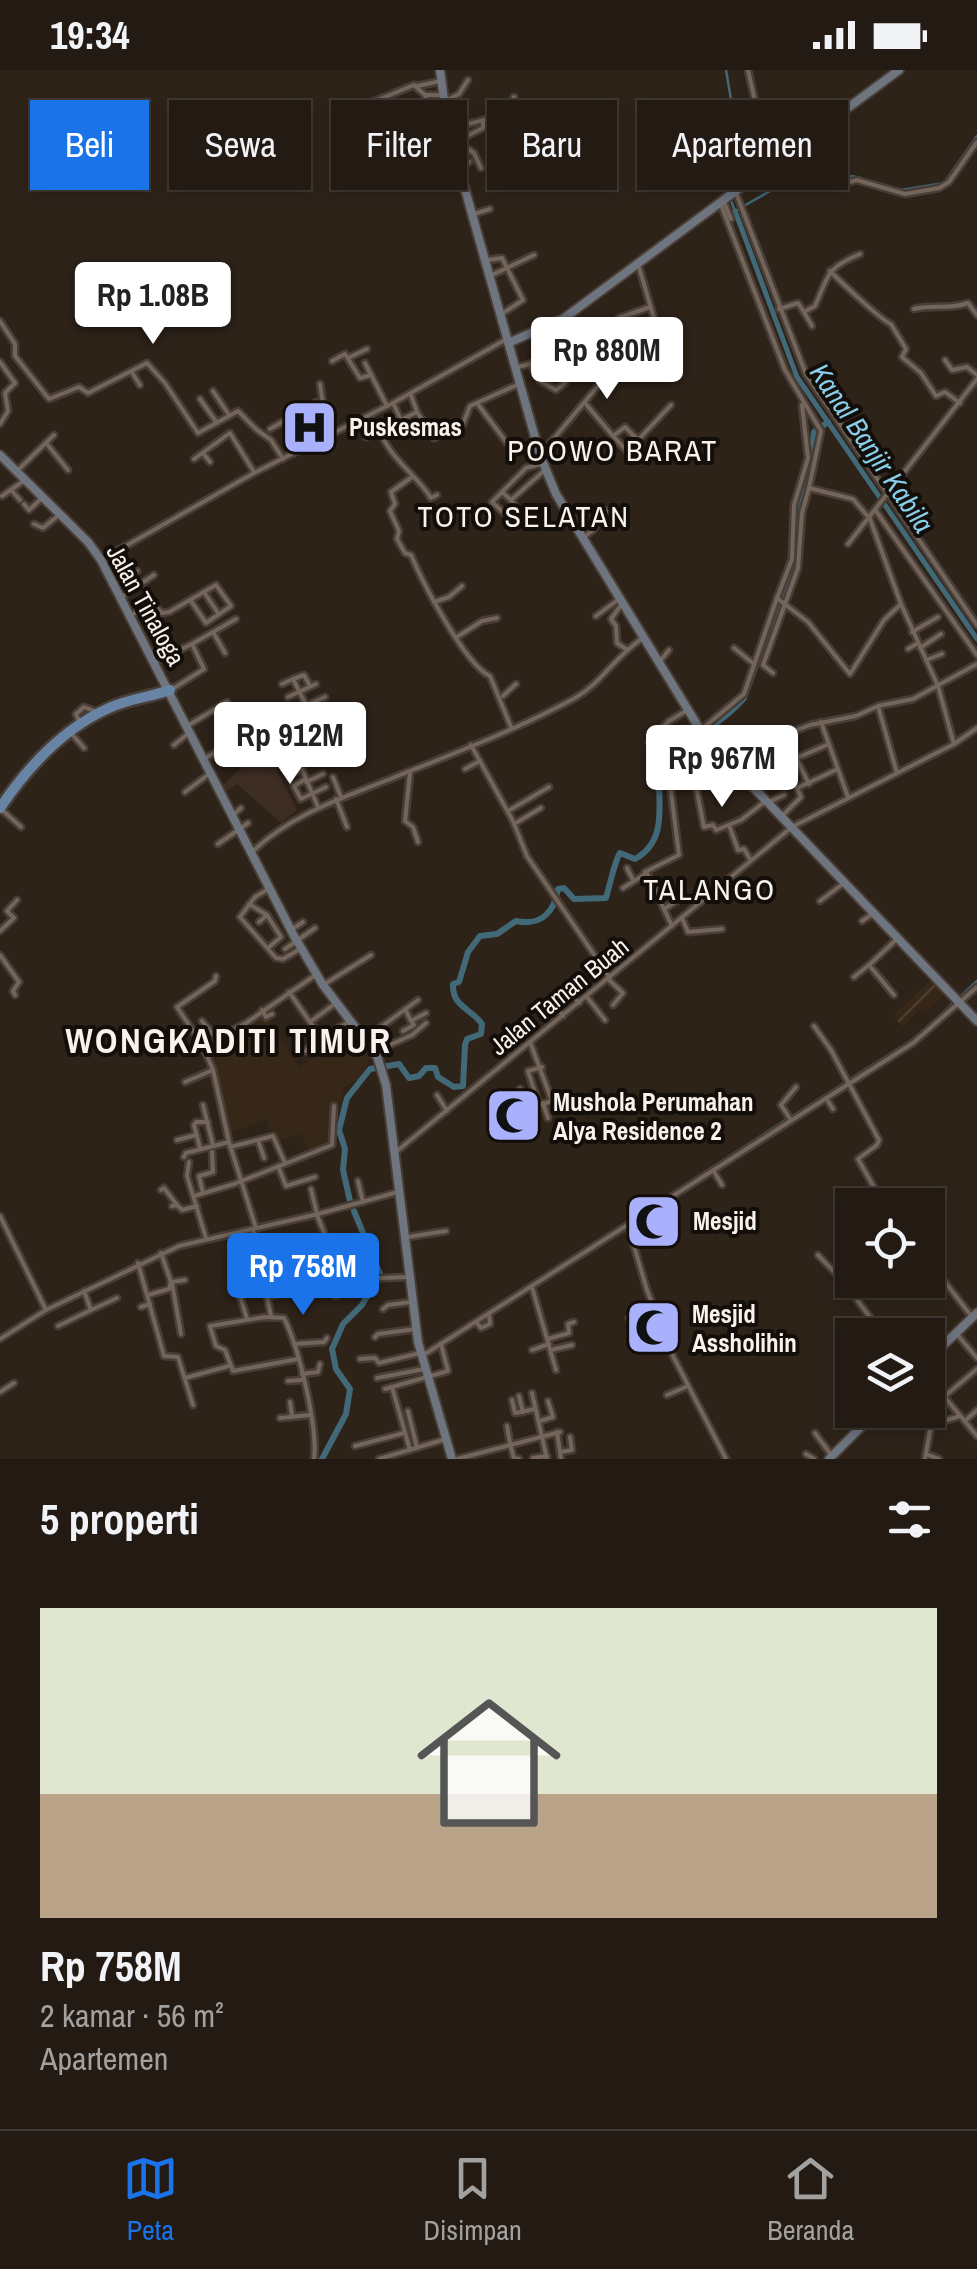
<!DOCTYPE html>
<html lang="id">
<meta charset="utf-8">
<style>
:root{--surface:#221a13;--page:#2a231c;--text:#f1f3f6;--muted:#a2a1a0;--line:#3f3833;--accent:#1a73e8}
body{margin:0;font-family:"Archivo Narrow",sans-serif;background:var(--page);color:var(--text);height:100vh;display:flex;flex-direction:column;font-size:38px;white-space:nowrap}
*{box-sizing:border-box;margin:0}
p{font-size:32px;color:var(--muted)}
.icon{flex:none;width:55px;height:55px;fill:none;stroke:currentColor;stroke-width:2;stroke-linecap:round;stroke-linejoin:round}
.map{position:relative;height:1389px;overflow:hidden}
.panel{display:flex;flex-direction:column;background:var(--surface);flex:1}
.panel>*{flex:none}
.top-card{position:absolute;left:30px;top:30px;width:918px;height:90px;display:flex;gap:20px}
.buttons{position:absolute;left:835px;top:1118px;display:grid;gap:20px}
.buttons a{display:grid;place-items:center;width:110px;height:110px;border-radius:0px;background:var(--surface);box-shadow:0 5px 15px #0003,0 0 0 2px var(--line);font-size:50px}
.price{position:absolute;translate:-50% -85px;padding:0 22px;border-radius:10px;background:#fff;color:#222;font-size:32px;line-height:65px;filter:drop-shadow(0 2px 5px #0008)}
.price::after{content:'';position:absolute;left:50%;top:60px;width:30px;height:22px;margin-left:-15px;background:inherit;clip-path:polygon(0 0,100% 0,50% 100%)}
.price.active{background:var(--accent);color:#fff}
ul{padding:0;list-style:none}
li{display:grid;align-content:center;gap:20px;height:530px;padding:0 40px}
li+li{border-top:2px solid var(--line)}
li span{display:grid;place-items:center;height:310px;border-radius:0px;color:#555}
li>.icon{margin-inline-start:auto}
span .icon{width:180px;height:180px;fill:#fffc;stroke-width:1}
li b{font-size:42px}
h2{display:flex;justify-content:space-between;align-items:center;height:120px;padding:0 40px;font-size:42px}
.tag{padding:0 35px;border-radius:0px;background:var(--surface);box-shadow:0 5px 15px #0003,0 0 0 2px var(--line);font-size:35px;line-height:90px}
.tag.active{background:var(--accent);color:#fff}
.status{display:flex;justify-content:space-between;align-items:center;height:70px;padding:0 50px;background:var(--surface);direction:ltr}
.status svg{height:28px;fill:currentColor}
.tabs{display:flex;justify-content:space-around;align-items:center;height:140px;border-top:2px solid var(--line);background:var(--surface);font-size:28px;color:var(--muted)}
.tabs a{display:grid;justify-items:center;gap:5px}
.tabs .active{color:var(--accent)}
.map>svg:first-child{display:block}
.industrial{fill:url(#industrial-furrows)}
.education{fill:#3d2d23}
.built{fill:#372718}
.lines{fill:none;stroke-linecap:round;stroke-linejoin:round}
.stream{stroke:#426978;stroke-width:2.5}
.canal{stroke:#426978;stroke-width:5}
.river{stroke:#426978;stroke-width:6}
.street-casing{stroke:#483e37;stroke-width:9}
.secondary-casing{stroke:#483e37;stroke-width:12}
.primary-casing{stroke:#483e37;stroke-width:15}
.street{stroke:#73655a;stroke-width:4}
.secondary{stroke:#6e757f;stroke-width:8}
.primary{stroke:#6884a4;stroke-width:10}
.labels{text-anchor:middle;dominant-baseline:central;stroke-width:8;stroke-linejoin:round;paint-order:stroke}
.poi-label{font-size:25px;font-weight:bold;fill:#f9f1eb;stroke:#130e09;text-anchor:start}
.street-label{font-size:25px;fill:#f9f1eb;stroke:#130e09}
.water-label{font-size:28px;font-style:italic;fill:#88ceea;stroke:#130e09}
.quarter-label{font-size:30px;letter-spacing:2.5px;fill:#f9f1eb;stroke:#130e09}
.district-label{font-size:35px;font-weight:bold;letter-spacing:2.5px;fill:#f9f1eb;stroke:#130e09}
</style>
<div class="status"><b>19:34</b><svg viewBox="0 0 49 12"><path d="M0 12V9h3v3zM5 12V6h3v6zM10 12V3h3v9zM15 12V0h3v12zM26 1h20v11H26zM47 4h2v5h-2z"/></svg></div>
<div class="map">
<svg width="977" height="1389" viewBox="0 0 977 1389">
<defs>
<pattern id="industrial-furrows" width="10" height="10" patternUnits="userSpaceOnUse" patternTransform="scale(2.5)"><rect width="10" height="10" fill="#372718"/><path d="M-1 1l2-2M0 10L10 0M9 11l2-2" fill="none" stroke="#4b3c2e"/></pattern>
</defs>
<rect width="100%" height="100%" fill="#2e2319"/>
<!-- industrial -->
<path class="industrial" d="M932 909 946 923 925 942 920 938 903 957 893 946Z"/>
<!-- education -->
<path class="education" d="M249 644 297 740 281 753 237 714 225 722 222 716 241 698 227 680 241 668 232 650Z"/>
<!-- built -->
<path class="built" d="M263 943 299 997 321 984 332 980 339 982 358 968 371 986 362 1007 343 1018 341 1033 329 1035 328 1067H332L333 1073 311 1082 300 1063 276 1072 266 1049 230 1063 209 982 231 971 229 964Z"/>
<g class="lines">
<!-- stream -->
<g class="stream">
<path d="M726 0 734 47 725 71 728 121"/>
<path d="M730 128 735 141 786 112 844 110 852 106 902 120 944 113 977 66"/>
<path d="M960 927 977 911"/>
<path d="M933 953 953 933"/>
<path d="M850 1009 920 965"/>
<path d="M791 1047 844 1013"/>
<path d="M579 1184 787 1049"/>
<path d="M456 1262 563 1194"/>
<path d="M424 1282 445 1269"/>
</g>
<!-- canal -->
<path class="canal" d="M735 141 797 307 977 569"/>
<!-- river -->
<g class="river">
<path d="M350 1131 343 1100 345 1079 339 1060 347 1028 370 999 399 994 409 1008 419 1006 426 998H435L438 1007 454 1017 463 1016 465 975 467 969 481 964 482 954C471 938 452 937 453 914L459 912 468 882 480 866 497 864 516 851C540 856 554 844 558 819L564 818 574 829 606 828C609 818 615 790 620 783L635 789C674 767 653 721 661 687 685 677 727 648 744 628L794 491 797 436 810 395 814 362 828 352"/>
<path d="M322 1389 346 1344 350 1319 336 1299 332 1279 343 1254 362 1235 380 1204 354 1141"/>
</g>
<defs>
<g id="street">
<path d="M748 0 769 93"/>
<path d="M417 16 441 11"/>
<path d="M425 25 430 43"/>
<path d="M447 30 459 24 468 10"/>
<path d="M368 34 414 15 425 25H442"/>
<path d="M418 41 422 44 444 40"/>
<path d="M426 48 428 62"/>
<path d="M422 66 459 49 468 54C485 50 508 45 514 27"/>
<path d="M457 71 483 58V52"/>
<path d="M454 84 468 79 474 83 481 98"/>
<path d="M458 96 469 92"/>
<path d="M424 105 456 88"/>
<path d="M813 114H842L857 110 905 124 939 118 949 112 977 72"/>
<path d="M736 123 806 304 977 555"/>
<path d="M724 132 731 149"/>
<path d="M721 135 785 300 821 361 809 418"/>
<path d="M471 145 490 139"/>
<path d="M488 190 502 188 523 230 500 245"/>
<path d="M830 201C841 212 881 250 891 254L906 279 902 287 921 303 936 326 945 322 960 333"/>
<path d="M492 205 534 185"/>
<path d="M779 239 798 233 804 242 815 236C829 205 825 199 860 184"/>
<path d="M914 239C933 234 949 240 968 233L977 245"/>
<path d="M804 242 812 256"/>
<path d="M619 248 650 237"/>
<path d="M0 251 15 274V286L49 329 79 317 88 323 147 293 165 313 198 363 238 341 257 360 271 370 283 389"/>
<path d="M350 287 367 279"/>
<path d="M945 290 952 300 967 297 977 305"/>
<path d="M332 291 345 284 360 308 371 305"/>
<path d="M0 292 15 313 5 323 8 341 0 354"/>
<path d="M365 293 387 336"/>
<path d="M530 294 539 289"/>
<path d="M514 298 530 294 540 311 556 320 565 313"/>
<path d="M131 301 140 315"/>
<path d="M535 301 547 294 550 297 556 294"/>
<path d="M320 314 324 340 334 363"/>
<path d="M213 321 229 345"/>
<path d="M200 329 217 353"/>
<path d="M393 333 401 350"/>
<path d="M477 333 507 373 522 379 536 372"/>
<path d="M585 333 613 366 625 357 638 370 671 335"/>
<path d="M309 342 322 369"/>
<path d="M417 342 434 368 463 354 470 336 519 314"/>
<path d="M270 359 317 332 324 336"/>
<path d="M380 361C391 390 416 404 431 428L437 425"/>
<path d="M366 367 417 342 411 325"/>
<path d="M614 367 627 381 638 370"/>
<path d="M46 373 68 400"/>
<path d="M203 383 210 392"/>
<path d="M540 385 619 291 658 262 639 197"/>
<path d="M194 389 230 363 254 402"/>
<path d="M16 402 54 365"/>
<path d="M412 407 391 422 395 434 390 441 399 461 397 469 405 483 411 485C422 511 465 595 490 606L511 657"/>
<path d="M12 421 20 430"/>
<path d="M502 422 492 432 504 443 514 434 511 430 545 400"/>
<path d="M2 426 25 410"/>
<path d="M511 430 502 422 526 398 543 393"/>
<path d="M24 434 29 440 43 427"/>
<path d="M876 441 977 585"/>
<path d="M34 454 43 458 60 444"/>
<path d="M583 468 593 460 604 440 620 449"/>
<path d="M848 474 977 309"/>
<path d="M101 490 254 403 393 333 505 270"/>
<path d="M137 501 132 505 138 516"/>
<path d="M204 522 218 543"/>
<path d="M120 528 154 505"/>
<path d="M777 528 792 489 794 435 808 388 802 335"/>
<path d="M434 532 449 527 462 516"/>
<path d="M621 535 611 549 616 556 617 573 626 579"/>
<path d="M131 545 153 534 162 543 169 542 216 515 231 536 206 553 191 531"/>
<path d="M596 546 619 529"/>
<path d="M213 562 225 583"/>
<path d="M912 562 938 547"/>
<path d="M457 567 482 551 497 548"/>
<path d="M192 574 236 549"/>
<path d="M734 578 754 594"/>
<path d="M920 578 941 564"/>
<path d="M908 579 918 573"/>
<path d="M661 590 669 580"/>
<path d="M926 590 942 584"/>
<path d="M155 592 192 574 204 599 174 618"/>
<path d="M773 603 763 595 798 498 802 443 809 418 853 429 870 449 901 534 938 616 954 674"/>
<path d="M293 609 304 605 310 616"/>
<path d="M282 614 293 609 306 635"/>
<path d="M503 626 516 614"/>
<path d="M288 627 316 614"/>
<path d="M304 636 316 663"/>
<path d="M878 636 897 703"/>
<path d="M291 643 304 670"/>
<path d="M279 649 284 659"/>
<path d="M79 651 76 644 84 637 94 641"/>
<path d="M821 652 848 727"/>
<path d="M187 656 227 632"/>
<path d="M702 659 744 624 777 528 808 552 850 604 884 550 901 534"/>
<path d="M71 663 84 678"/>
<path d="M649 672 669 651 686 641"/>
<path d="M174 675 190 662"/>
<path d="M471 675 513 751 527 786 610 908"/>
<path d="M295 683 318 737"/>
<path d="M283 688 307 678 311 688 299 693"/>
<path d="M724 688 810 655 856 646 878 636 913 629 977 594"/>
<path d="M796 688 809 714"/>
<path d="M204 689 224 677"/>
<path d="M286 697 264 655 325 627"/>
<path d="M465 699 480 691"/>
<path d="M410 703 405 751 413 757 418 772"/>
<path d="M291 704 301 699"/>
<path d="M694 706 704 757 713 755 716 760 741 750 763 733"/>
<path d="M333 707 341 727"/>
<path d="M304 710 294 716 301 729 326 717"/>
<path d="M746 710 829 674"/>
<path d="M306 712 323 704"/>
<path d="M185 722 209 704"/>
<path d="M336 729 347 757"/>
<path d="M769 732 784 725"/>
<path d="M0 738 21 757"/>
<path d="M508 741 549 717"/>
<path d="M233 745 241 738"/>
<path d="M782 746 801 727 797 718 838 699"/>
<path d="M514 754 541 738"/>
<path d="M729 755 738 780 744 779 750 789"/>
<path d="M218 774 248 753"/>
<path d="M253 781C296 741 347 727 400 705 458 682 520 658 575 628 602 613 616 585 643 568"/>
<path d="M627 798 633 810"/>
<path d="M645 802 679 785 670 713 726 689"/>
<path d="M270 818 255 827 240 847 276 888 283 889 300 879"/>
<path d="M623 818 647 803 672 856"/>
<path d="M820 831 844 813"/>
<path d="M249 834 267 845 259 852"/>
<path d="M664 839 680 829"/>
<path d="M267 845 281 867 268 878"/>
<path d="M682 848 688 862 722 859"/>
<path d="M862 851 874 843"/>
<path d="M291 860 303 852"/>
<path d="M0 861 14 848 7 841 17 830"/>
<path d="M285 879 315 858"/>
<path d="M0 885 19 912 13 921 15 925"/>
<path d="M854 907 869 895"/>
<path d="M608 909 623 923 613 935"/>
<path d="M323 915 371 885"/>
<path d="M570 921 579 933"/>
<path d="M289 922 310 952 336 933"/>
<path d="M894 925 869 895 898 868"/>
<path d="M587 927 605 950"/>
<path d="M553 932 563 946"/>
<path d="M405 939 411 951 426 943"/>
<path d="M262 940 266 947 272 944"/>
<path d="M202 951 216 968"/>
<path d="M310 952 321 967"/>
<path d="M814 956 831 980 879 1070 877 1075 858 1089 884 1135"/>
<path d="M403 961 414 955 411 951"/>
<path d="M363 970 418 930"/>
<path d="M203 976 177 937 215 911 216 906"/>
<path d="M306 981 317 970 349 952"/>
<path d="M374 982 412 965 426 953"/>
<path d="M213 1000 229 1072"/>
<path d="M185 1012 213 1000 203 976 246 953 317 904"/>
<path d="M520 1019 526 1039"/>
<path d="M508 1024 514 1043"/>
<path d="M437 1025 447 1041"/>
<path d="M826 1028 833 1039"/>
<path d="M543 1033 548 1048"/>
<path d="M203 1035 213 1075"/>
<path d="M539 1035 528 1001 542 997"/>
<path d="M530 1038 534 1053"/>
<path d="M517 1042 522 1059"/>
<path d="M791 1050 781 1035 796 1017"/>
<path d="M510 1063 506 1050 509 1045 552 1031 530 972"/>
<path d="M177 1070 196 1065"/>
<path d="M258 1070 264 1088"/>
<path d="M230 1077 273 1066 285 1093"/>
<path d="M200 1078 194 1055 196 1052H208"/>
<path d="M397 1081 792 757 954 674 977 658"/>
<path d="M184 1087 186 1083 229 1072 256 1158"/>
<path d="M189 1092 187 1106 206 1168"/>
<path d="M278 1096 286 1116 315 1107"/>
<path d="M713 1100 722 1115"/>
<path d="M358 1111 363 1132"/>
<path d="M311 1119 317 1144"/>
<path d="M161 1120 164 1118 177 1135"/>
<path d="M203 1123 199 1106 213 1102 212 1082"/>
<path d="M194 1126 234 1114 332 1075 334 1036"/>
<path d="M172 1136 177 1135 182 1140 197 1136"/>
<path d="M317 1145 341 1205"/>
<path d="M0 1146 46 1240"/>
<path d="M628 1156 647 1220 673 1286 726 1389"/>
<path d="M253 1159 271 1246"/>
<path d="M928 1164 935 1171"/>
<path d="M408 1167 446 1161"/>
<path d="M161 1183 171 1212"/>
<path d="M818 1185 844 1212 883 1265"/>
<path d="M928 1190 972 1247"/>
<path d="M138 1193 164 1286 178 1287 193 1335"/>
<path d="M294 1200 298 1218"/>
<path d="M172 1213 181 1264"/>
<path d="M532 1217 556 1300"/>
<path d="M882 1217 898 1210"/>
<path d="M84 1221 91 1240 117 1228"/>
<path d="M148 1225 169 1219 171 1212 185 1210"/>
<path d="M240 1226 247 1249"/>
<path d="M335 1226 352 1220 349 1207"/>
<path d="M268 1227 342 1205 355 1209 409 1207"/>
<path d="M141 1237 150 1234"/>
<path d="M383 1239 388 1235 411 1232"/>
<path d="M629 1248 656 1241"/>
<path d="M476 1252 481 1258 490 1254 489 1244"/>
<path d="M661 1253 673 1251"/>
<path d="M58 1256 91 1240"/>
<path d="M880 1262 893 1254 907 1265"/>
<path d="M956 1263 977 1288"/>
<path d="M375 1267 378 1264 416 1259"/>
<path d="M0 1269 46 1240 179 1176 318 1144 398 1122"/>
<path d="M548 1269 569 1263 568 1254 574 1252"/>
<path d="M294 1274 324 1272 327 1268"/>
<path d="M532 1280 549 1274"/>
<path d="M551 1280 572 1275"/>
<path d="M425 1284 913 973 977 917"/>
<path d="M298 1289 233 1301 225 1280 216 1276 210 1256 265 1247 284 1248C299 1278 318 1357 314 1389"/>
<path d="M360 1289 375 1288 379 1293 420 1283"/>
<path d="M302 1304 318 1302 320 1294"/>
<path d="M928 1307 977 1366"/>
<path d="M185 1308 229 1296"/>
<path d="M377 1308 424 1299"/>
<path d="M288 1311 302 1310"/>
<path d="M392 1317 410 1380"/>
<path d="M385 1319 448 1301 441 1274"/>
<path d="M0 1322 14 1313"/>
<path d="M532 1323 547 1389"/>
<path d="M667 1325 688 1316"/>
<path d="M519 1326 523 1342"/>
<path d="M512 1330 515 1343 535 1339"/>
<path d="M290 1332 292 1346"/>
<path d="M933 1336 977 1299"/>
<path d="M408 1341 417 1378"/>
<path d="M280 1348 310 1345"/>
<path d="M540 1351 553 1347 548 1331"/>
<path d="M965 1351 977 1340"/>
<path d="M507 1356 510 1373"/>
<path d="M557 1362 561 1389"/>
<path d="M815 1363 832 1386"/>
<path d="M510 1374 514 1388 519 1389"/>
<path d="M355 1376 404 1363"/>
<path d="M560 1382 572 1380 570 1367"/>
<path d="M806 1384 814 1389"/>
<path d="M926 1384 939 1389"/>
<path d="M533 1388 547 1386"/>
<path d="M379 1389 446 1369"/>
<path d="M457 1389 560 1362"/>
<path d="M925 1389 931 1355 960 1346"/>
</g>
<g id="secondary">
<path d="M440 0 448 59 540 385 556 424 704 666 977 951"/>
<path d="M508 273 563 249 899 0"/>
<path d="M0 385 88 472 101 490 294 866 323 915 377 986 386 1015 418 1272 452 1389"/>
<path d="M928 1290 977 1243"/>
<path d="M829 1389 878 1340"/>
</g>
<path id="primary" d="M0 738C27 698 64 658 109 638 128 629 150 627 170 620"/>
</defs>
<!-- street casing -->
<use href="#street" class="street-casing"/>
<!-- secondary casing -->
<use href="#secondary" class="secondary-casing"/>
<!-- primary casing -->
<use href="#primary" class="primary-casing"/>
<!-- street -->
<use href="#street" class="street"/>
<!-- secondary -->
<use href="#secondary" class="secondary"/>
<!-- primary -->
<use href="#primary" class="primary"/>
</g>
<!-- icons -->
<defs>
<symbol id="hospital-square" viewBox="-11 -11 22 22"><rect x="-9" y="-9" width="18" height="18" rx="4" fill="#a9b0fc" stroke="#130e09"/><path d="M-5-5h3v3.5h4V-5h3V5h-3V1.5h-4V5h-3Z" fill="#111"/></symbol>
<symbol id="mosque-square" viewBox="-11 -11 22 22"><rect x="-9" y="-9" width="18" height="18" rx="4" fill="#a9b0fc" stroke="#130e09"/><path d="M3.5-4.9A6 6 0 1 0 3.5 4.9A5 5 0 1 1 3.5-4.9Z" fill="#111"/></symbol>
</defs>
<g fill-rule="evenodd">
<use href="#hospital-square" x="278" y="326" width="63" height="63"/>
<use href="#mosque-square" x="482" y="1014" width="63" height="63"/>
<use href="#mosque-square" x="622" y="1120" width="63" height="63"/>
<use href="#mosque-square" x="622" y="1226" width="63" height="63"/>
</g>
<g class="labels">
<!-- poi labels -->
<g class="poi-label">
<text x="349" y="357">Puskesmas</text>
<text x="553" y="1032">Mushola Perumahan<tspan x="553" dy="29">Alya Residence 2</tspan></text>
<text x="693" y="1151">Mesjid</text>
<text x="692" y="1244">Mesjid<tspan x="692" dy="29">Assholihin</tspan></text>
</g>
<!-- street labels -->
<g class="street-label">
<text transform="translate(146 535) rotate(61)">Jalan Tinaloga</text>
<text transform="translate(559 926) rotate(-39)">Jalan Taman Buah</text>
</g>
<!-- water labels -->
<g class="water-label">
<text transform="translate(872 378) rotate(56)">Kanal Banjir Kabila</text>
</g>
<!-- quarter labels -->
<g class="quarter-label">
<text x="613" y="380">POOWO BARAT</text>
<text x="524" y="446">TOTO SELATAN</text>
<text x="710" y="819">TALANGO</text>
</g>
<!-- district labels -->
<g class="district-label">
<text x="229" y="970">WONGKADITI TIMUR</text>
</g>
</g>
</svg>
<div class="buttons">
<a><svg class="icon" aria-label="locate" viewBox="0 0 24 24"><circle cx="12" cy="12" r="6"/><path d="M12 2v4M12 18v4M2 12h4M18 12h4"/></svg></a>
<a><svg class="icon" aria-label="layers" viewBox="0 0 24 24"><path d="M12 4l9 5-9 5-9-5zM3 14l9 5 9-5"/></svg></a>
</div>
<b class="price" style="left:153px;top:277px">Rp 1.08B</b>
<b class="price" style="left:607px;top:332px">Rp 880M</b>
<b class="price" style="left:290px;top:717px">Rp 912M</b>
<b class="price" style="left:722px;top:740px">Rp 967M</b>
<b class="price active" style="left:303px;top:1248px">Rp 758M</b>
<div class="top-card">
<a class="tag active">Beli</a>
<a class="tag">Sewa</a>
<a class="tag">Filter</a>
<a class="tag">Baru</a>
<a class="tag">Apartemen</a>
</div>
</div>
<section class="panel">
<h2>5 properti<svg class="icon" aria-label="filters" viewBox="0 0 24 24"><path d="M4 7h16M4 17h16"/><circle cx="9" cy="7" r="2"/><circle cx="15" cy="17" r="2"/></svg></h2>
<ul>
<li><span style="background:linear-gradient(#dfe7d0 60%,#b9a48a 0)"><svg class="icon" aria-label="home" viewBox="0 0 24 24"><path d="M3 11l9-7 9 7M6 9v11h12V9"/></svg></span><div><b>Rp 758M</b><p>2 kamar · 56 m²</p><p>Apartemen</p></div></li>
</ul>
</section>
<nav class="tabs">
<a class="active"><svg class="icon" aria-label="map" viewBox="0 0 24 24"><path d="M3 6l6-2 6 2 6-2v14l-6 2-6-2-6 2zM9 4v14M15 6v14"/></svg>Peta</a>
<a><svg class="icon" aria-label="saved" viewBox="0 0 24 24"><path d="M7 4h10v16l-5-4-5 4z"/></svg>Disimpan</a>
<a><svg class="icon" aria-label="home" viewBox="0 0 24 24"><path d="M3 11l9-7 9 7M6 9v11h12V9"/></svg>Beranda</a>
</nav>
